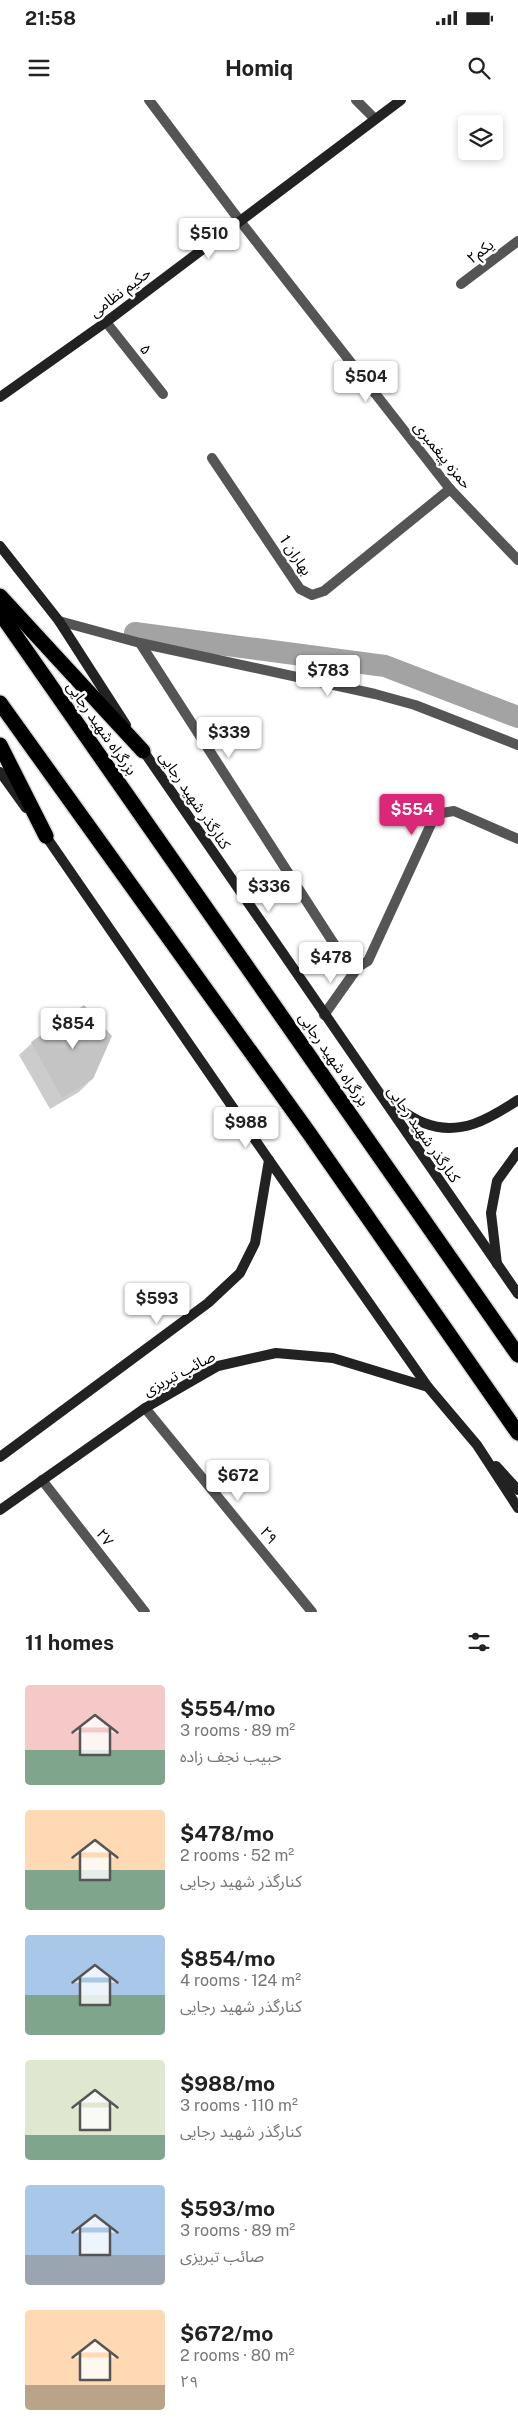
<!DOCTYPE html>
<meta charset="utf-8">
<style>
:root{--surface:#fff;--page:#f6f6f6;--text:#222;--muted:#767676;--accent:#db2777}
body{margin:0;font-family:"Public Sans","Noto Sans Arabic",sans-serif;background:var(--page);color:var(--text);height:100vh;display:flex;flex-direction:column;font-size:19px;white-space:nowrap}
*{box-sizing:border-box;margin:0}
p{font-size:16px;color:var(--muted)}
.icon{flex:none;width:28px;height:28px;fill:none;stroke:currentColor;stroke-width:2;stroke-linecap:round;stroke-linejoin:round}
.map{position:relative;height:1512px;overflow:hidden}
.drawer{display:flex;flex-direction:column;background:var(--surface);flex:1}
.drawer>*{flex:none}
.tools{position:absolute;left:458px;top:15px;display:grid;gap:10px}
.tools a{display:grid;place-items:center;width:45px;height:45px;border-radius:5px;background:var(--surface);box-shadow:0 2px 8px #0003;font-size:25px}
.price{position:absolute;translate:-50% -42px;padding:0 11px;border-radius:5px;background:#fff;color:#222;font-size:16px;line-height:32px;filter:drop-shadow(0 1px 2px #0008)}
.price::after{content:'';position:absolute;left:50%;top:30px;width:15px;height:11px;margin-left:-8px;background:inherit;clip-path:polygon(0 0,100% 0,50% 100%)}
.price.on{background:var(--accent);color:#fff}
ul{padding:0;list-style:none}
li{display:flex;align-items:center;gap:15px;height:125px;padding:0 25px}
li span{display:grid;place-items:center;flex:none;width:140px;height:100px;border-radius:5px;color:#555}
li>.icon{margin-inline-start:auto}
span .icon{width:60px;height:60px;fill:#fffc;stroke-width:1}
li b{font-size:21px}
h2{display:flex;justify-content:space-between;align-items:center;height:60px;padding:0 25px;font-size:21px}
.status{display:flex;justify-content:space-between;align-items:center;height:35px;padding:0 25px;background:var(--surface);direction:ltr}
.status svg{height:14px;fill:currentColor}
header{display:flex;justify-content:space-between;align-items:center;height:65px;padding:0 25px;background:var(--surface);font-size:22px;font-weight:700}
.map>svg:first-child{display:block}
.shadow{fill:#0003}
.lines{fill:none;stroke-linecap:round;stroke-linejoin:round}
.canal{stroke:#a3a3a3;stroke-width:22}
.building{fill:#c4c4c4}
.highway-casing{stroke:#dbdbdb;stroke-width:18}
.street{stroke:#555;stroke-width:10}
.secondary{stroke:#222;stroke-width:10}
.highway{stroke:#000;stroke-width:15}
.labels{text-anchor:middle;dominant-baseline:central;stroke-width:5;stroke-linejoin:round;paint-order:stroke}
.street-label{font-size:15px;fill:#000;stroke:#fff}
</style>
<div class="status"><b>21:58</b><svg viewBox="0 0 49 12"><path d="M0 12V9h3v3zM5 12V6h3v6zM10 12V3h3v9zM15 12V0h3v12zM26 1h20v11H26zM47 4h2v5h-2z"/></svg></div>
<header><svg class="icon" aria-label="menu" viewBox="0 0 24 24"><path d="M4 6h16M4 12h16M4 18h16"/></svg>Homiq<svg class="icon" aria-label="search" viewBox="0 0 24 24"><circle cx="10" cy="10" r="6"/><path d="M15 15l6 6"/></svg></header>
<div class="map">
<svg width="518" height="1512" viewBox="0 0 518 1512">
<rect width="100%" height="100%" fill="#fff"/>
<!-- shadow -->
<path class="shadow" d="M32 943 92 979 79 992 50 1009 19 955Z"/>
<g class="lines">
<!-- canal -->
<path class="canal" d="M135 533 385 566 518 617"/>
</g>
<!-- building -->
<path class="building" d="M84 905 112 936 93 979 62 998 31 942Z"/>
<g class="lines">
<defs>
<g id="highway">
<path d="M0 496 143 651"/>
<path d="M0 513 518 1255"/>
<path d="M0 603 309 1033 518 1333"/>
<path d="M0 645 46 736"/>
</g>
</defs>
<!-- highway casing -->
<use href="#highway" class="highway-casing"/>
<!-- street -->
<g class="street">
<path d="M149 0 240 121 450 389 518 460"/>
<path d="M356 0 375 19"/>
<path d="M461 184 518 141"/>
<path d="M106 222 163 294"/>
<path d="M212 358 300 489 312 495 324 491 450 389"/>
<path d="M59 521 140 543 347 864 358 867"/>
<path d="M140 543 375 594 415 605 518 645"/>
<path d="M324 915 358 867 368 861 432 722 442 713 454 711 518 739"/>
<path d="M145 1308 312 1512"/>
<path d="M42 1380 145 1512"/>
</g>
<!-- secondary -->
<g class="secondary">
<path d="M0 297 106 222 401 0"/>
<path d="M0 446 59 521 126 625"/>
<path d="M140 646 518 1194"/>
<path d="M0 672 26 708"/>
<path d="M43 732 269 1060 428 1287 477 1345 518 1408"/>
<path d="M384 998C396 1006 410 1018 424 1023 460 1037 489 1019 518 1000"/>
<path d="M497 1164 491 1113 497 1081 518 1052"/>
<path d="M0 1357 208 1203 240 1173 255 1143 269 1060"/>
<path d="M496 1366 518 1390"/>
<path d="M0 1410 145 1308 218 1266 276 1253 333 1258 428 1287"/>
</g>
<!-- highway -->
<use href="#highway" class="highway"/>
</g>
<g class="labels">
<!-- street labels -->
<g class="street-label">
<text transform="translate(480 151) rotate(-37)">یکم۲</text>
<text transform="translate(120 192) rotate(-37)">حکیم نظامی</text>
<text transform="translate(146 249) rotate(52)">۵</text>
<text transform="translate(443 355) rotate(51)">حمزه پیغمبری</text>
<text transform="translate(296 455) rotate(56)">بهاران 1</text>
<text transform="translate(102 628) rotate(55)">بزرگراه شهید رجایی</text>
<text transform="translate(195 700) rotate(56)">کنارگذر شهید رجایی</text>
<text transform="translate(334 959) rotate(55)">بزرگراه شهید رجایی</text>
<text transform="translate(424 1034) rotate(55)">کنارگذر شهید رجایی</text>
<text transform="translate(179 1273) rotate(-28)">صائب تبریزی</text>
<text transform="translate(269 1435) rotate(51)">۲۹</text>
<text transform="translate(105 1437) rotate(52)">۲۷</text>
</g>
</g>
</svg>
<div class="tools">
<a><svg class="icon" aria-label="layers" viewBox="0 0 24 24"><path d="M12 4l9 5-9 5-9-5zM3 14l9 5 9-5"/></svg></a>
</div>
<b class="price" style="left:209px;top:160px">$510</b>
<b class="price" style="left:366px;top:303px">$504</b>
<b class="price" style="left:328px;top:597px">$783</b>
<b class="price" style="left:229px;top:659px">$339</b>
<b class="price on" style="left:412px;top:736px">$554</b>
<b class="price" style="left:269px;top:813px">$336</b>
<b class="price" style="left:331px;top:884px">$478</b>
<b class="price" style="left:73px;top:950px">$854</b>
<b class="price" style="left:246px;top:1049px">$988</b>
<b class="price" style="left:157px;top:1225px">$593</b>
<b class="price" style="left:238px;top:1402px">$672</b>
</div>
<section class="drawer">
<h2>11 homes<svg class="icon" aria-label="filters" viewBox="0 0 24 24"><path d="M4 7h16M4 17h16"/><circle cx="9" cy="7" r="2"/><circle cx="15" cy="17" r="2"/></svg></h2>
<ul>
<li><span style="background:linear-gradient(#f6c9c9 65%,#7fa58c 0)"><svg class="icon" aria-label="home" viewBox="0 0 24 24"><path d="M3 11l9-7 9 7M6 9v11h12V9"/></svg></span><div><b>$554/mo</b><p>3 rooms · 89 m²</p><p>حبیب نجف زاده</p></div></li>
<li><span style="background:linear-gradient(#ffd9b3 60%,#7fa58c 0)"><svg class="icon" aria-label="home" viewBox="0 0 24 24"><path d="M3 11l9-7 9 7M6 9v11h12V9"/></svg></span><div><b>$478/mo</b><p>2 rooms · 52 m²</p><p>کنارگذر شهید رجایی</p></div></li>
<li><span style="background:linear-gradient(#a9c7e8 60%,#7fa58c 0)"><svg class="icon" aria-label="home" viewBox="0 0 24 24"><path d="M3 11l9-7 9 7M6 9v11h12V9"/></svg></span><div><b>$854/mo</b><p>4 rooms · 124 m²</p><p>کنارگذر شهید رجایی</p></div></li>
<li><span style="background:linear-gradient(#dfe7d0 75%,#7fa58c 0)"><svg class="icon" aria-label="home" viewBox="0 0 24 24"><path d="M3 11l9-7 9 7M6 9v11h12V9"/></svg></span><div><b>$988/mo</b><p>3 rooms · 110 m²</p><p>کنارگذر شهید رجایی</p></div></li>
<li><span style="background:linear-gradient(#a9c7e8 70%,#9aa5b1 0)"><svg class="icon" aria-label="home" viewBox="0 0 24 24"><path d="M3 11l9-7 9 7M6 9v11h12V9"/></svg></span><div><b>$593/mo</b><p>3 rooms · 89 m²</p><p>صائب تبریزی</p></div></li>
<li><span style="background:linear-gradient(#ffd9b3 75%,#b9a48a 0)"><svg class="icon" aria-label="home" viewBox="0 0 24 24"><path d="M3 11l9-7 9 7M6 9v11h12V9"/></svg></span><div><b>$672/mo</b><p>2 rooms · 80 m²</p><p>۲۹</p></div></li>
</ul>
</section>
